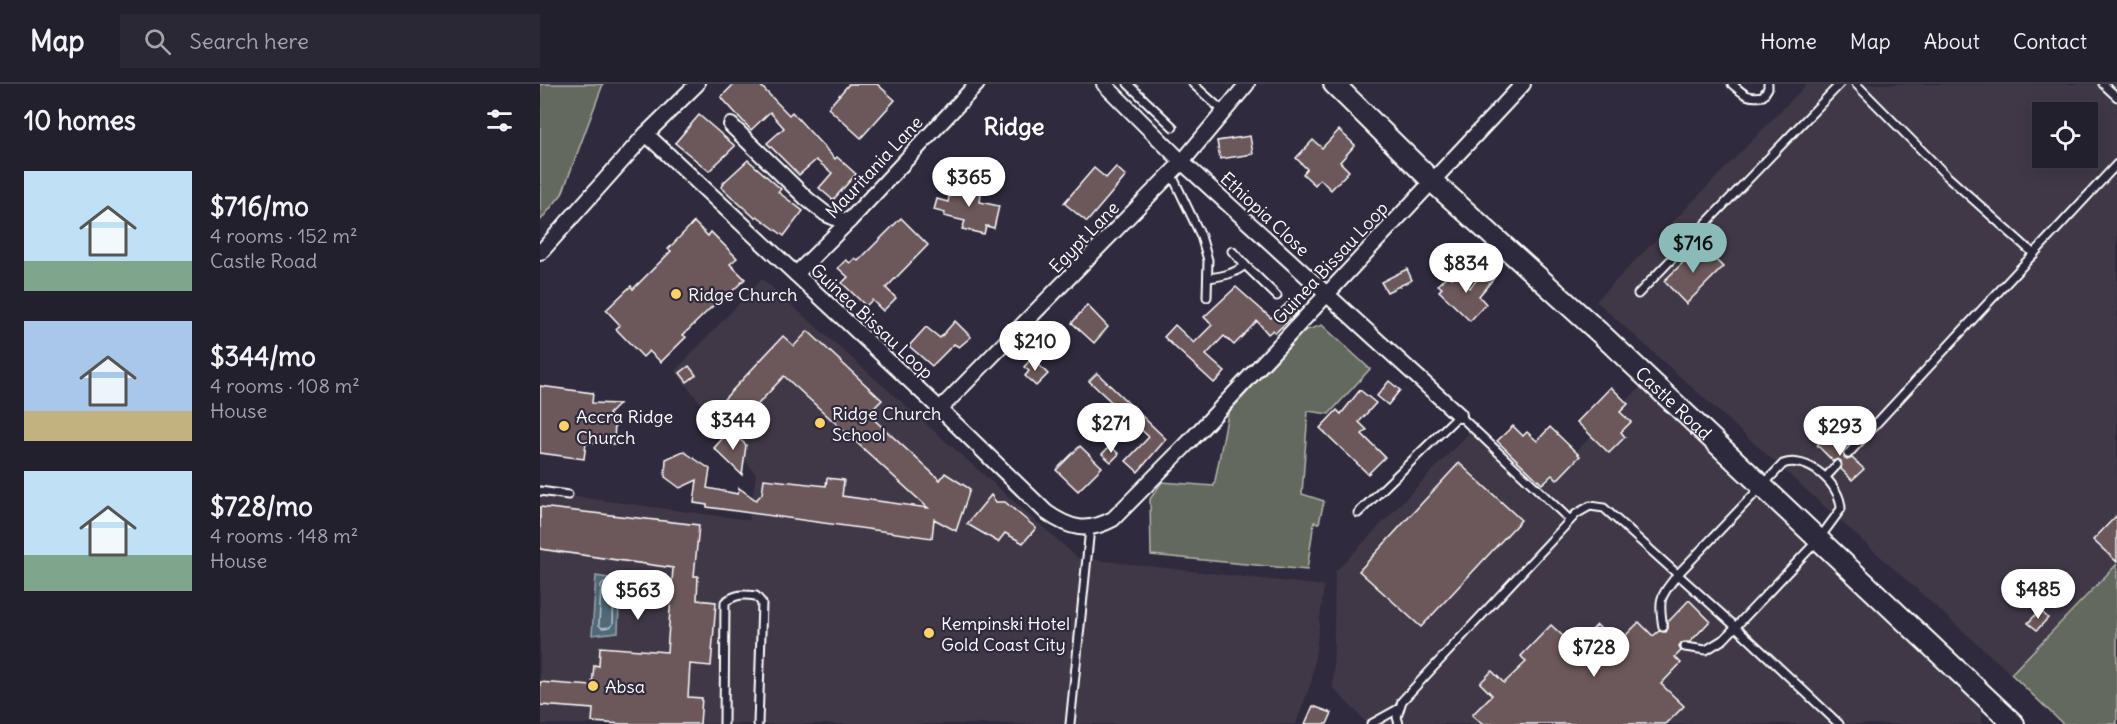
<!DOCTYPE html>
<meta charset="utf-8">
<style>
:root{--surface:#23202e;--page:#2b2836;--text:#f1f3f6;--muted:#a3a3aa;--line:#403e4a;--accent:#8bbbb9}
body{margin:0;font-family:Delius,sans-serif;background:var(--page);color:var(--text);height:100vh;display:flex;flex-direction:column;font-size:22px;white-space:nowrap}
*{box-sizing:border-box;margin:0}
p{font-size:20px;color:var(--muted)}
.icon{flex:none;width:33px;height:33px;fill:none;stroke:currentColor;stroke-width:2;stroke-linecap:round;stroke-linejoin:round}
.map{position:relative;flex:1;overflow:hidden}
.side{display:flex;flex-direction:column;background:var(--surface);width:540px}
.side>*{flex:none}
.controls{position:absolute;left:1492px;top:18px;display:grid;gap:12px}
.controls a{display:grid;place-items:center;width:66px;height:66px;border-radius:0px;background:var(--surface);box-shadow:0 3px 15px #0003,0 0 0 2px var(--line);font-size:30px}
.price{position:absolute;translate:-50% -51px;padding:0 14px;border-radius:21px;background:#fff;color:#222;font-size:20px;line-height:39px;filter:drop-shadow(0 2px 3px #0008)}
.price::after{content:'';position:absolute;left:50%;top:36px;width:18px;height:14px;margin-left:-9px;background:inherit;clip-path:polygon(0 0,100% 0,50% 100%)}
.price.selected{background:var(--accent);color:#111}
ul{padding:0;list-style:none}
li{display:flex;align-items:center;gap:18px;height:150px;padding:0 24px}
li span{display:grid;place-items:center;flex:none;width:168px;height:120px;border-radius:0px;color:#555}
li>.icon{margin-inline-start:auto}
span .icon{width:72px;height:72px;fill:#fffc;stroke-width:1}
li b{font-size:26px}
h2{display:flex;justify-content:space-between;align-items:center;height:72px;padding:0 24px;font-size:26px}
header{display:flex;align-items:center;gap:36px;box-sizing:border-box;height:84px;padding:0 30px;background:var(--surface);border-bottom:2px solid var(--line)}
header strong{font-size:28px}
nav{display:flex;gap:33px;margin-inline-start:auto;font-size:21px}
.search{width:420px;height:54px;background:var(--page);display:flex;align-items:center;gap:15px;box-sizing:border-box;padding:0 21px;border-radius:0px;color:var(--muted);font-size:22px}
main{display:flex;flex:1;min-height:0}
.map>svg:first-child{display:block}
.built{fill:#413846;fill-rule:evenodd}
.green{fill:#646a5d;stroke:#b2b4ae;stroke-width:1.5}
.water{fill:#506978;stroke:#96a5ae;stroke-width:1.5}
.lines{fill:none;stroke-linecap:round;stroke-linejoin:round}
.shore{stroke:#b9c3c9;stroke-width:1.5}
.building{fill:#6c595a;stroke:#fff;stroke-width:1.5}
.lane-casing{stroke:#fff;stroke-width:11}
.street-casing{stroke:#fff;stroke-width:18}
.secondary-casing{stroke:#fff;stroke-width:24}
.lane{stroke:#2f2a3d;stroke-width:7}
.street{stroke:#2f2a3d;stroke-width:14}
.secondary{stroke:#2f2a3d;stroke-width:20}
.poi-dot{fill:#ffd166;stroke:#2f2a3d;stroke-width:2}
.labels{text-anchor:middle;dominant-baseline:central;stroke-width:4.5;stroke-linejoin:round;paint-order:stroke}
.street-label{font-size:18px;fill:#fff;stroke:#2f2a3d}
.poi-label{font-size:18px;fill:#fff;stroke:#2f2a3d;text-anchor:start}
.district-label{font-size:24px;font-weight:bold;fill:#fff;stroke:#2f2a3d}
</style>
<header>
<strong>Map</strong>
<div class="search"><svg class="icon" aria-label="search" viewBox="0 0 24 24"><circle cx="10" cy="10" r="6"/><path d="M15 15l6 6"/></svg>Search here</div>
<nav><a>Home</a><a>Map</a><a>About</a><a>Contact</a></nav>
</header>
<main>
<section class="side">
<h2>10 homes<svg class="icon" aria-label="filters" viewBox="0 0 24 24"><path d="M4 7h16M4 17h16"/><circle cx="9" cy="7" r="2"/><circle cx="15" cy="17" r="2"/></svg></h2>
<ul>
<li><span style="background:linear-gradient(#bfe0f5 75%,#7fa58c 0)"><svg class="icon" aria-label="home" viewBox="0 0 24 24"><path d="M3 11l9-7 9 7M6 9v11h12V9"/></svg></span><div><b>$716/mo</b><p>4 rooms · 152 m²</p><p>Castle Road</p></div></li>
<li><span style="background:linear-gradient(#a9c7e8 75%,#c2b280 0)"><svg class="icon" aria-label="home" viewBox="0 0 24 24"><path d="M3 11l9-7 9 7M6 9v11h12V9"/></svg></span><div><b>$344/mo</b><p>4 rooms · 108 m²</p><p>House</p></div></li>
<li><span style="background:linear-gradient(#bfe0f5 70%,#7fa58c 0)"><svg class="icon" aria-label="home" viewBox="0 0 24 24"><path d="M3 11l9-7 9 7M6 9v11h12V9"/></svg></span><div><b>$728/mo</b><p>4 rooms · 148 m²</p><p>House</p></div></li>
</ul>
</section>
<div class="map">
<svg width="1577" height="640" viewBox="0 0 1577 640">
<rect width="100%" height="100%" fill="#2f2a3d"/>
<filter id="ink" filterUnits="userSpaceOnUse"><feTurbulence type="fractalNoise" baseFrequency=".0167" numOctaves="2"/><feDisplacementMap in="SourceGraphic" scale="12" xChannelSelector="R" yChannelSelector="G"/><feConvolveMatrix kernelMatrix="1 2 1 2 8 2 1 2 1" color-interpolation-filters="sRGB"/></filter>
<g filter="url(#ink)">
<!-- built -->
<g class="built">
<path d="M1267 0H1577V480L1471 590 1056 217ZM1503 28H1548V74H1503Z"/>
<path d="M222 195 538 474 784 502 772 596 756 640H0V408L209 436 216 390 135 287Z"/>
<path d="M1102 301 1442 613V640H828L793 604 795 488 931 347 993 411Z"/>
</g>
<!-- green -->
<g class="green">
<path d="M0 0H63L22 110 0 137Z"/>
<path d="M782 241 830 285 789 330 768 327 762 410 784 417 779 439 774 438 767 486 611 471 610 415 622 398 674 402 688 329 764 247Z"/>
<path d="M1577 480V640H1523L1471 590Z"/>
</g>
<!-- water -->
<path class="water" d="M56 492 80 496 78 548 52 551Z"/>
<g class="lines">
<!-- shore -->
<path class="shore" d="M64 499 74 503 73 540 70 543 62 544 59 541 61 502Z"/>
</g>
<!-- building -->
<g class="building">
<path d="M194 0H219L249 31 252 28 295 75 297 73 316 90 293 116 279 104 292 89 276 76 259 91 227 59 244 44 230 28 211 46 181 13Z"/>
<path d="M309 0H337L355 16 321 54 288 24Z"/>
<path d="M159 31 195 62 169 87 135 59Z"/>
<path d="M799 46 815 61 800 78 809 87 791 106 780 95 775 101 763 90 767 85 756 74 773 56 782 64Z"/>
<path d="M710 52 713 70 680 75 677 57Z"/>
<path d="M208 76 241 105 238 108 263 127 244 152 217 132 215 134 181 103 184 100 183 99Z"/>
<path d="M576 83 586 92 547 138 524 119 554 84 566 94Z"/>
<path d="M428 95 441 98 438 109 441 110 440 118 459 122 454 144 446 142 444 150 422 145 425 137 404 132 405 129 394 126 397 115 408 118 411 103 425 106Z"/>
<path d="M361 134 388 161 346 204 356 214 343 227 332 216 326 222 302 199 308 193 298 184 306 176 310 179 315 174 318 177Z"/>
<path d="M154 138 168 152 171 148 197 174 190 180 205 195 182 217 180 215 143 251 146 253 121 278 109 267 103 273 76 245 80 241 66 226 91 202 93 205 131 167 128 165Z"/>
<path d="M1161 161 1183 183 1146 220 1124 197Z"/>
<path d="M867 185 872 196 847 208 841 198Z"/>
<path d="M946 187 954 194 939 212 946 220 930 237 899 207 902 204 898 201 908 190 912 194 915 190 929 204Z"/>
<path d="M696 203 731 234 748 218 758 228 735 249 733 246 728 250 717 237 694 261 684 252 666 271 685 288 674 299 624 253 635 241 654 259 672 241 664 233Z"/>
<path d="M547 221 568 243 554 259 532 239Z"/>
<path d="M415 237 431 253 419 263 414 260 392 282 369 262 386 243 400 254Z"/>
<path d="M268 247 342 316 328 330 400 396 405 389 430 405 416 447 394 435 392 454 167 423V421L154 419 157 396 140 404 125 393 126 375 143 367 170 385 167 404 198 410 199 404 216 416 222 410 224 395 286 402 287 394 304 396 302 412 388 424 244 292 195 345 174 326 243 252 254 262Z"/>
<path d="M492 274 508 290 496 302 485 292 489 287 484 283Z"/>
<path d="M149 282 156 291 147 298 140 289Z"/>
<path d="M557 289 626 355 598 388 586 377 609 353 549 297Z"/>
<path d="M849 297 860 306 848 321 837 312Z"/>
<path d="M0 302 53 309 52 319 79 320 69 330 75 337 74 360 46 359 44 375 0 369Z"/>
<path d="M1071 303 1088 320 1080 328 1091 338 1081 348 1085 353 1069 369 1037 338Z"/>
<path d="M820 306 836 319 819 338 827 346 822 350 845 373 828 390 780 344 797 326 801 330Z"/>
<path d="M973 342 983 352 987 348 997 357 1010 343 1040 372 1017 396 1012 391 1002 400 957 357Z"/>
<path d="M190 346 206 361 202 391 174 364Z"/>
<path d="M1288 350 1304 366V374L1307 376 1312 374 1324 385 1312 396 1301 385V377L1298 375 1293 377 1277 361Z"/>
<path d="M540 362 562 383 538 407 516 386Z"/>
<path d="M570 362 579 370 571 378 562 370Z"/>
<path d="M919 379 981 436 881 543 819 487Z"/>
<path d="M451 411 456 418H465L496 444 483 459 465 449 458 458 427 440Z"/>
<path d="M0 423 159 441 154 492H158L157 516 176 518 171 582 150 580 148 613 162 614 160 640H82L52 638 53 625 0 621V598L52 602 54 581 59 582 60 563 127 568 133 484 0 465Z"/>
<path d="M1577 431V478L1553 456Z"/>
<path d="M1149 516 1170 537 1150 558 1141 559 1139 563 1141 567 1135 573 1141 579 1121 600 1144 622 1126 640H942L932 631 952 611 940 599 952 587 964 599 986 578 981 572 1011 541 1035 563 1057 541 1077 560 1099 538 1113 552 1119 547 1126 548 1128 544V538Z"/>
<path d="M1500 526 1508 534 1497 546 1488 539Z"/>
<path d="M773 622 792 629 787 640H765Z"/>
</g>
<g class="lines">
<defs>
<g id="lane">
<path d="M588 0 633 43"/>
<path d="M653 0 684 28"/>
<path d="M1192 0C1204 10 1207 15 1223 12L1228 4V0"/>
<path d="M1316 0 1407 92 1494 170"/>
<path d="M1563 0 1577 13"/>
<path d="M631 89 661 152 668 176 667 213"/>
<path d="M692 167 705 181"/>
<path d="M669 194C683 192 694 190 705 181L737 212"/>
<path d="M1098 210 1300 0"/>
<path d="M1308 370 1577 80"/>
<path d="M1286 393 1297 381"/>
<path d="M0 407 28 411"/>
<path d="M818 429 919 331 1030 436"/>
<path d="M1123 543C1118 514 1120 513 1138 490L1243 380C1267 371 1301 400 1301 425L1279 455 1184 555 1166 566 1145 563"/>
<path d="M184 640 185 518C196 510 203 510 216 512L222 519 218 640"/>
<path d="M530 640 550 444"/>
<path d="M831 640 858 625"/>
<path d="M859 640 857 633 862 617 1036 430 1050 422 1064 424 1196 543 1299 640"/>
</g>
<g id="street">
<path d="M564 0 642 78 919 331"/>
<path d="M191 41 267 115 286 130 297 135 309 137"/>
<path d="M106 50 400 325 506 428C530 445 547 449 573 435L649 358 983 0"/>
<path d="M0 169 106 50 157 0"/>
<path d="M256 190 309 137 437 0"/>
<path d="M400 325 642 78 707 0"/>
</g>
<g id="secondary">
<path id="s1" d="M794 0 892 97 1061 250 1474 640"/>
</g>
</defs>
<!-- lane casing -->
<use href="#lane" class="lane-casing"/>
<!-- street casing -->
<use href="#street" class="street-casing"/>
<!-- secondary casing -->
<use href="#secondary" class="secondary-casing"/>
<!-- lane -->
<use href="#lane" class="lane"/>
<!-- street -->
<use href="#street" class="street"/>
<!-- secondary -->
<use href="#secondary" class="secondary"/>
</g>
</g>
<!-- markers -->
<g class="poi-dot">
<circle cx="136" cy="210" r="6"/>
<circle cx="280" cy="339" r="6"/>
<circle cx="24" cy="342" r="6"/>
<circle cx="389" cy="549" r="6"/>
<circle cx="53" cy="602" r="6"/>
</g>
<g class="labels">
<!-- street labels -->
<g class="street-label">
<text transform="translate(334 83) rotate(-47)">Mauritania Lane</text>
<text transform="translate(725 130) rotate(43)">Ethiopia Close</text>
<text transform="translate(544 153) rotate(-46)">Egypt Lane</text>
<text transform="translate(790 179) rotate(-47)">Guinea Bissau Loop</text>
<text transform="translate(332 237) rotate(43)">Guinea Bissau Loop</text>
<text stroke="none"><textPath href="#s1" startOffset="466">Castle Road</textPath></text>
</g>
<!-- poi labels -->
<g class="poi-label">
<text x="148" y="210">Ridge Church</text>
<text x="292" y="329">Ridge Church<tspan x="292" dy="21">School</tspan></text>
<text x="36" y="332">Accra Ridge<tspan x="36" dy="21">Church</tspan></text>
<text x="401" y="539">Kempinski Hotel<tspan x="401" dy="21">Gold Coast City</tspan></text>
<text x="65" y="602">Absa</text>
</g>
<!-- district labels -->
<g class="district-label">
<text x="474" y="42">Ridge</text>
</g>
</g>
</svg>
<div class="controls">
<a><svg class="icon" aria-label="locate" viewBox="0 0 24 24"><circle cx="12" cy="12" r="6"/><path d="M12 2v4M12 18v4M2 12h4M18 12h4"/></svg></a>
</div>
<b class="price" style="left:429px;top:124px">$365</b>
<b class="price selected" style="left:1153px;top:190px">$716</b>
<b class="price" style="left:926px;top:210px">$834</b>
<b class="price" style="left:495px;top:288px">$210</b>
<b class="price" style="left:193px;top:367px">$344</b>
<b class="price" style="left:571px;top:370px">$271</b>
<b class="price" style="left:1300px;top:373px">$293</b>
<b class="price" style="left:1498px;top:536px">$485</b>
<b class="price" style="left:98px;top:537px">$563</b>
<b class="price" style="left:1054px;top:594px">$728</b>
</div>
</main>
